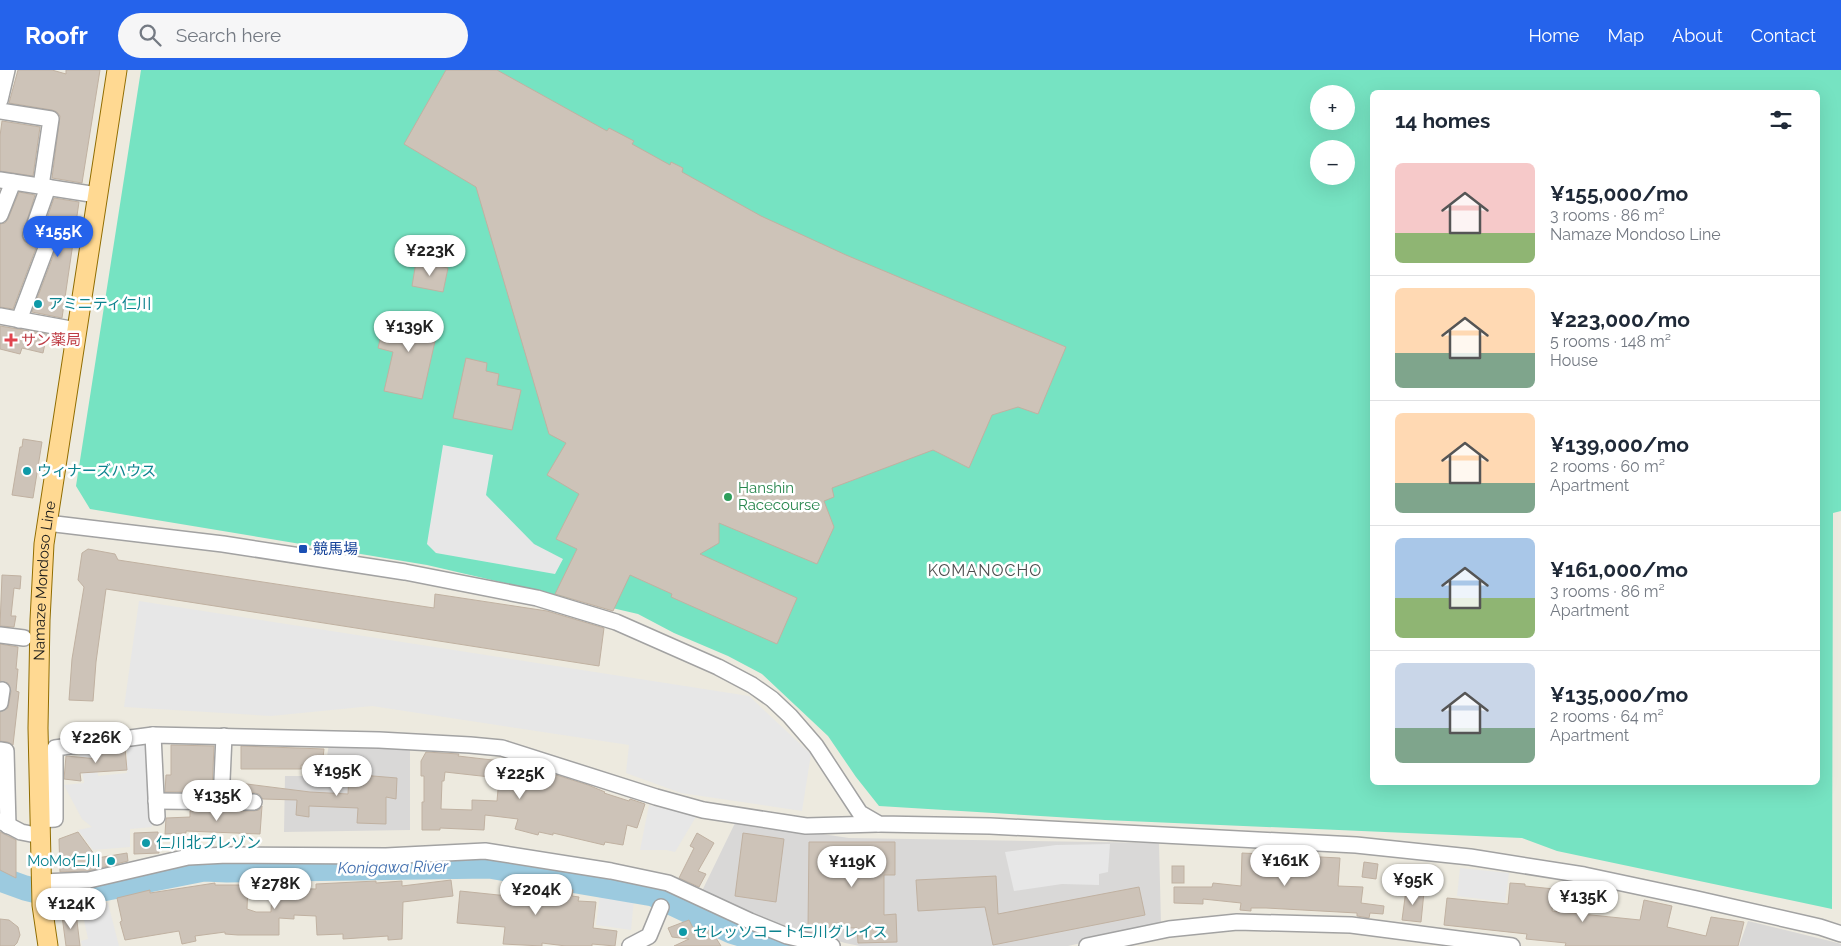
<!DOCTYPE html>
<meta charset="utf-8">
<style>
:root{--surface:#fff;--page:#f6f6f7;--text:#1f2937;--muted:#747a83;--line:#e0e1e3;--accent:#2563eb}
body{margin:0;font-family:Raleway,"Noto Sans JP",sans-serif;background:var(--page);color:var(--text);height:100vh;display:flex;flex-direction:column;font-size:19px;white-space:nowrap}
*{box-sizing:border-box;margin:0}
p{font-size:16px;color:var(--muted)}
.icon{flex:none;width:28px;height:28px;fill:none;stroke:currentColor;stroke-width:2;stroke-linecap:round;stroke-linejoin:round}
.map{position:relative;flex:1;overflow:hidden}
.details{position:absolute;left:1370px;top:20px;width:450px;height:695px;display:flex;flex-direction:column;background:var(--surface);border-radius:8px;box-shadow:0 5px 20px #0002}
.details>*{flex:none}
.fabs{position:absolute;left:1310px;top:15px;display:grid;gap:10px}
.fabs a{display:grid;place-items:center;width:45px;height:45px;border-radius:50%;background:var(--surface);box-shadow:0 5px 20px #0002;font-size:25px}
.price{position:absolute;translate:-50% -42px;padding:0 11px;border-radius:18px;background:#fff;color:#222;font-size:16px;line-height:32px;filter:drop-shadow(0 1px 2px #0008)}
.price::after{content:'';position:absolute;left:50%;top:30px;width:15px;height:11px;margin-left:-8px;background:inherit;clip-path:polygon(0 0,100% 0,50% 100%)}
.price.current{background:var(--accent);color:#fff}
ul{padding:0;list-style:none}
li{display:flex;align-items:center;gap:15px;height:125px;padding:0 25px}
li+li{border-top:1px solid var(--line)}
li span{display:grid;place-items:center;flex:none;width:140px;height:100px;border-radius:8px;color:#555}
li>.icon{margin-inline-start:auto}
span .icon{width:60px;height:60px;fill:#fffc;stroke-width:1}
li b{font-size:21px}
h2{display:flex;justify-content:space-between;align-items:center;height:60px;padding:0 25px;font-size:21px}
header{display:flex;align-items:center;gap:30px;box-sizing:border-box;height:70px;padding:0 25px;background:var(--accent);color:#fff}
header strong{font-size:24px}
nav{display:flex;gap:28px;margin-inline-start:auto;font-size:18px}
.search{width:350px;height:45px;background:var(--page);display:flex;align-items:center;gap:12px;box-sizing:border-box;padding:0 18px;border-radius:28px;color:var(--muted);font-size:19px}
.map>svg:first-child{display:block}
.residential{fill:#d9d8d7}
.pitch{fill:#76e3c2;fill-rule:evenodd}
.parking{fill:#e7e7e7}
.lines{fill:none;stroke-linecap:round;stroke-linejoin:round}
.river{stroke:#9ccadf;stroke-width:25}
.building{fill:#cdc3b8;stroke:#c0b1a1;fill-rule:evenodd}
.minor-casing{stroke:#a2a2a2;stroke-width:18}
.major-casing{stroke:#916d00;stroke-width:21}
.minor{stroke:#fff;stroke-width:15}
.major{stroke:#ffd992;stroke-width:19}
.culture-dot{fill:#0f9aa8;stroke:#fff;stroke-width:2}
.health-dot{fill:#e0444e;stroke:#fff;stroke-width:2}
.leisure-dot{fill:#2e9e5b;stroke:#fff;stroke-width:2}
.transit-dot{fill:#1a4fb4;stroke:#fff;stroke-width:2}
.labels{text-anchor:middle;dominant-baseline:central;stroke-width:5;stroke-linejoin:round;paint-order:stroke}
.culture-label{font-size:15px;fill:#0d838f;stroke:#fff;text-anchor:start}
.health-label{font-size:15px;fill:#be3a42;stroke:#fff;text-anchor:start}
.leisure-label{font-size:15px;fill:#27864d;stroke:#fff;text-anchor:start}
.transit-label{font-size:15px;fill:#164399;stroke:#fff;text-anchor:start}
.street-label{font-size:15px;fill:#1b1b1b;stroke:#fff}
.neighbourhood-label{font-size:16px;letter-spacing:1px;fill:#4e4e4e;stroke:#fff}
.water-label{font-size:16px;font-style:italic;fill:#4270af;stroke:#fff}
</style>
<header>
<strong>Roofr</strong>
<div class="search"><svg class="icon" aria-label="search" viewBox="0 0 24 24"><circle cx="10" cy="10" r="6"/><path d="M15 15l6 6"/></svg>Search here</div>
<nav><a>Home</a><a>Map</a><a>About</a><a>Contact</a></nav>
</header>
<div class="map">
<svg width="1841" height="876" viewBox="0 0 1841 876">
<rect width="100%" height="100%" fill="#edeadf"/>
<!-- residential -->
<g class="residential">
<path d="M329 674 410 678V760L284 762 285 706H307L308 699 325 700Z"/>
<path d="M736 751 849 768 1159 773 1161 855 1068 876H860L845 873 749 845 702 821Z"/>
<path d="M1748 851 1830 871 1841 874V876H1739Z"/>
</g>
<!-- pitch -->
<path class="pitch" d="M141 0H1841V441L1833 443 1832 839 1557 781 1522 768 1105 750 879 736 856 707 828 666 762 604 728 586 674 563 638 544 427 495 90 439 76 416ZM1372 22H1818V712H1372ZM1319 24H1346V51H1319ZM1319 79H1346V106H1319Z"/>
<!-- parking -->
<g class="parking">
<path d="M443 375 493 385 486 425 534 474 563 489 555 504 436 483 427 474Z"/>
<path d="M139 531 749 626 811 684 802 741 681 723 626 703 629 675 372 636 271 646 124 637Z"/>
<path d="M148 670 152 757 130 759V777L93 780 78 760 92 757 82 749 64 715 84 713 79 681H95L98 706 127 703V672Z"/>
<path d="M649 735 697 745 675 782 666 780H640Z"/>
<path d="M1110 774 1108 802 1099 804V815L1062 814 1014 821 1005 782 1056 775Z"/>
<path d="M1460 798 1509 803 1505 832 1457 826Z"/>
<path d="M600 824 634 828 631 860 596 855Z"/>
<path d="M108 833 119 876H82L81 871 88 869 81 836Z"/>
</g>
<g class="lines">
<!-- river -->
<path class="river" d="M0 809 25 818 62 827 204 799 227 800 489 796 653 824 731 861 779 876"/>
</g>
<!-- building -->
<g class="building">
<path d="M18 0H52L66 4V0H100L82 113 52 108 60 46 57 42 52 40 9 33Z"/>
<path d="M446 0H497L607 61 609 58 634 71 632 74 670 95 671 92 683 98 682 102 761 146 846 185 1066 277 1038 344 1018 337 992 345 969 398 933 380 832 418 834 427 824 431 834 457 817 494 719 453V473L700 484 797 528 777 574 671 527 672 524 630 505 613 541 555 524 577 479 556 469 579 424 547 405 566 373 549 364 476 117 404 74Z"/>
<path d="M2 51 40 57 33 106 0 101V66Z"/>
<path d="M19 122 35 125 22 166 24 171 36 178 13 239 0 237V154L5 153 8 149Z"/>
<path d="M54 128 79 132 62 248 32 242 57 176 55 167 43 160Z"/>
<path d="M416 192 448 198 443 222 412 216Z"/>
<path d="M402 241 440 249 422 329 384 321 393 282 378 278 385 249 399 252Z"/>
<path d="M0 256 47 264 43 283 22 278 20 284 0 279Z"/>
<path d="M466 288 487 293 486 301 499 304 497 315 521 320 512 360 453 348Z"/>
<path d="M23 369 42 372 33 428 12 425 20 377H22Z"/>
<path d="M88 479 115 484 118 490 434 538 435 524 547 541 604 558 599 596 106 519 96 592 93 631 69 630 72 589 84 517 78 510 82 483Z"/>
<path d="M2 505 21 506 20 519 14 518 11 546H16L14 557 0 556Z"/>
<path d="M0 574 18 577 16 599H18L16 621 19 622 13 675 8 672 0 671V642L8 638 11 621 8 613 0 611Z"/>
<path d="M171 675 214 676 212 722H165L166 705H171Z"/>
<path d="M241 676 324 679 322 696 301 695V699H241Z"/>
<path d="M125 678 127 700 80 703 81 711 64 709 66 686 98 689V682Z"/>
<path d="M426 682 459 684 458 686 518 693 588 715 605 722 604 723 629 731 630 729 645 734 637 758 627 755 623 775 605 772 604 775 553 763V765L539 762 538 765 515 759 518 749 485 745 484 760 440 758V760H422V732H424V706H421V691ZM445 702 499 708 497 731 472 730V740L441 739 442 711H444Z"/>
<path d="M349 704 397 708 396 729 386 727V754L357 753 358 738 309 736V747L296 745 297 730 263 729 259 724 255 723 231 722V712L310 722 348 724Z"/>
<path d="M262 736 260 764 186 761V763L165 764 166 748 190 747V741H254L259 740Z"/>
<path d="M0 762 16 770V808L0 800Z"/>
<path d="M78 762 97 788 127 783 128 791 88 801 60 802 59 769Z"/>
<path d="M158 762 159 783 134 784V763Z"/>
<path d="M697 763 714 773 698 801 706 804 699 817 679 808 694 778 690 776Z"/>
<path d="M743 763 784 769 776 832 735 826Z"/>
<path d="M809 772H895V805H884V845L896 844 897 872 858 873 857 858 808 857Z"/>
<path d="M1242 783 1340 788 1338 816 1363 817 1361 833 1384 836 1383 844 1370 843 1369 848 1357 846V843L1266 838H1251V841L1240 840 1241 833 1203 829V834L1174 833V817H1212L1213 813 1241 816Z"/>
<path d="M1364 792 1378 794 1376 809 1362 807Z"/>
<rect x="1172" y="796" width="12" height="17"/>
<path d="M996 806 998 844 1139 817 1145 845 993 875 985 837 918 841 916 810Z"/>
<path d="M451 810 453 826 403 832 402 869 388 870V866L343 869V864L317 865 316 846 294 845V849L279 848V865H238L225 864V862L195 866 196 871 182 874 179 861 125 870 120 852 122 851 117 828 150 820V823L215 813V815H248L247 839 256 842H271L272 818 316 819V814L376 811V813L402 811V816Z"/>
<path d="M510 811 546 815V817L573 820 572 826 579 827 578 831 596 832 593 858 617 861 615 876 592 874V876H566L542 873V876L503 874 505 857 457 853 460 821 508 826Z"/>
<path d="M1510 813 1525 814V816L1554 819 1552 841 1640 850 1644 830 1672 836 1667 857 1706 866 1711 847 1744 852 1738 876H1565L1566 873 1526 869 1527 864 1444 855 1447 828 1508 834Z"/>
<path d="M1406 820 1424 822 1421 852 1402 850Z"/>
<path d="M76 843 80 876H66L62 846Z"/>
<path d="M0 849 9 850 18 857 20 865 17 873 14 876H0Z"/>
<path d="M689 850 696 864 711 860 721 876H674L689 869 672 867 668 858Z"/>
</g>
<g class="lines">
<defs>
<g id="minor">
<path d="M0 30 7 0"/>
<path d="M0 41 51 49 41 116"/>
<path d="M0 110 97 125"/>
<path d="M0 145 13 112"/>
<path d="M0 246 76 260"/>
<path d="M19 250 48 173 31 165 48 117"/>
<path d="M47 453 223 474 405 502 537 528 616 552 718 597 752 615 772 629 790 646 816 676 860 743 879 754 990 756 1356 775 1470 787 1584 805 1697 829 1820 857 1841 864"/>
<path d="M0 565 24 568"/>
<path d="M0 633 2 620"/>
<path d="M153 665 157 747"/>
<path d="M0 680 6 681 8 756"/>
<path d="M156 731 254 732"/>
<path d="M221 732 224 666"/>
<path d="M40 750 55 749V678L153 665 379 670 470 675 502 678 656 727 703 740 806 756 878 754"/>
<path d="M0 751 21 762 41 766"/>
<path d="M42 812 89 810 188 787 227 785 386 786 485 781 611 801 668 813 750 851 787 866 832 876"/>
<path d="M630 876 649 866 661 837"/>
<path d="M1087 876 1169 859 1237 852 1351 855 1512 876"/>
</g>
<g id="major">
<path id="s1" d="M48 876 42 835 38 658 40 550 44 474 117 0"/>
</g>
</defs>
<!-- minor casing -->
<use href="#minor" class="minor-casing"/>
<!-- major casing -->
<use href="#major" class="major-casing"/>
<!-- minor -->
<use href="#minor" class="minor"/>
<!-- major -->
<use href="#major" class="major"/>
</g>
<!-- markers -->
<g class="culture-dot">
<circle cx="38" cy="234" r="5"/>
<circle cx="27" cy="401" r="5"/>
<circle cx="146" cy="773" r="5"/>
<circle cx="111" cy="791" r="5"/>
<circle cx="683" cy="862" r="5"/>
</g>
<path class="health-dot" d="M8.5 262.5h5v5h5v5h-5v5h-5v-5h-5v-5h5z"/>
<circle class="leisure-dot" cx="728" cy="427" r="5"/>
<rect class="transit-dot" x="298" y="474" width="10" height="10" rx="2.5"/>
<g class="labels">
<!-- culture labels -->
<g class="culture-label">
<text x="48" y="234">アミニティ仁川</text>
<text x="37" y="401">ウィナーズハウス</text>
<text x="156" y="773">仁川北プレゾン</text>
<text x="101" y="791" text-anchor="end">MoMo仁川</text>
<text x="693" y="862">セレッソコート仁川グレイス</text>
</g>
<!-- health labels -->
<g class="health-label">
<text x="21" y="270">サン薬局</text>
</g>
<!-- leisure labels -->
<g class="leisure-label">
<text x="738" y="418">Hanshin<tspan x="738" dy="17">Racecourse</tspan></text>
</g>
<!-- transit labels -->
<g class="transit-label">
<text x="313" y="479">競馬場</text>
</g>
<!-- street labels -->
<g class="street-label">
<text stroke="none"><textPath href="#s1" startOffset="366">Namaze Mondoso Line</textPath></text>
</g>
<!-- neighbourhood labels -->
<g class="neighbourhood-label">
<text x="985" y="500">KOMANOCHO</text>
</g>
<!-- water labels -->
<g class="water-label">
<text transform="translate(393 797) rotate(-1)">Konigawa River</text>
</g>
</g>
</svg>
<div class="fabs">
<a>+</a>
<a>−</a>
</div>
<b class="price current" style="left:58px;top:188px">¥155K</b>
<b class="price" style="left:430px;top:207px">¥223K</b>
<b class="price" style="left:409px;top:283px">¥139K</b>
<b class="price" style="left:96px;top:694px">¥226K</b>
<b class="price" style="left:337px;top:727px">¥195K</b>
<b class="price" style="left:520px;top:730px">¥225K</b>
<b class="price" style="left:217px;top:752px">¥135K</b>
<b class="price" style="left:1285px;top:817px">¥161K</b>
<b class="price" style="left:852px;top:818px">¥119K</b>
<b class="price" style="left:1413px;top:836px">¥95K</b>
<b class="price" style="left:275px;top:840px">¥278K</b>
<b class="price" style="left:536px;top:846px">¥204K</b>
<b class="price" style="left:1583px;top:853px">¥135K</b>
<b class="price" style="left:71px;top:860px">¥124K</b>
<section class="details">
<h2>14 homes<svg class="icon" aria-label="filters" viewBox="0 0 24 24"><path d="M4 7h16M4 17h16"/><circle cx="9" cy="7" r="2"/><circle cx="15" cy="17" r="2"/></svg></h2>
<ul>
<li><span style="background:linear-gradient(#f6c9c9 70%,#8fb573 0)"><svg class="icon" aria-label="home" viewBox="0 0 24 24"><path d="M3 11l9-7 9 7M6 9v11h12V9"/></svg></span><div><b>¥155,000/mo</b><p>3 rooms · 86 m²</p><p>Namaze Mondoso Line</p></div></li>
<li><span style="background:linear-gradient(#ffd9b3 65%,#7fa58c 0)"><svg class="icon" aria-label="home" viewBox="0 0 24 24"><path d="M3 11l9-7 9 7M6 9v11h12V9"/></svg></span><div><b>¥223,000/mo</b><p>5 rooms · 148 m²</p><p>House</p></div></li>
<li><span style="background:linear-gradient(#ffd9b3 70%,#7fa58c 0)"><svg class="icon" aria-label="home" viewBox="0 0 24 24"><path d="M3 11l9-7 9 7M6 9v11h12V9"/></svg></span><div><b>¥139,000/mo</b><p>2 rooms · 60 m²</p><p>Apartment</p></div></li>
<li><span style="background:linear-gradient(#a9c7e8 60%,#8fb573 0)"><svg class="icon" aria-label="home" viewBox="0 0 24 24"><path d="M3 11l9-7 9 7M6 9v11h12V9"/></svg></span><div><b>¥161,000/mo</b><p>3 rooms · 86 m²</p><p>Apartment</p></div></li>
<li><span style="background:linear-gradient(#c9d6e8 65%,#7fa58c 0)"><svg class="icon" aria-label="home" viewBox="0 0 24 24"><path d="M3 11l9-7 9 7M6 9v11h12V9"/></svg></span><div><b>¥135,000/mo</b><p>2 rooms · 64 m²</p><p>Apartment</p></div></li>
</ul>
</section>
</div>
